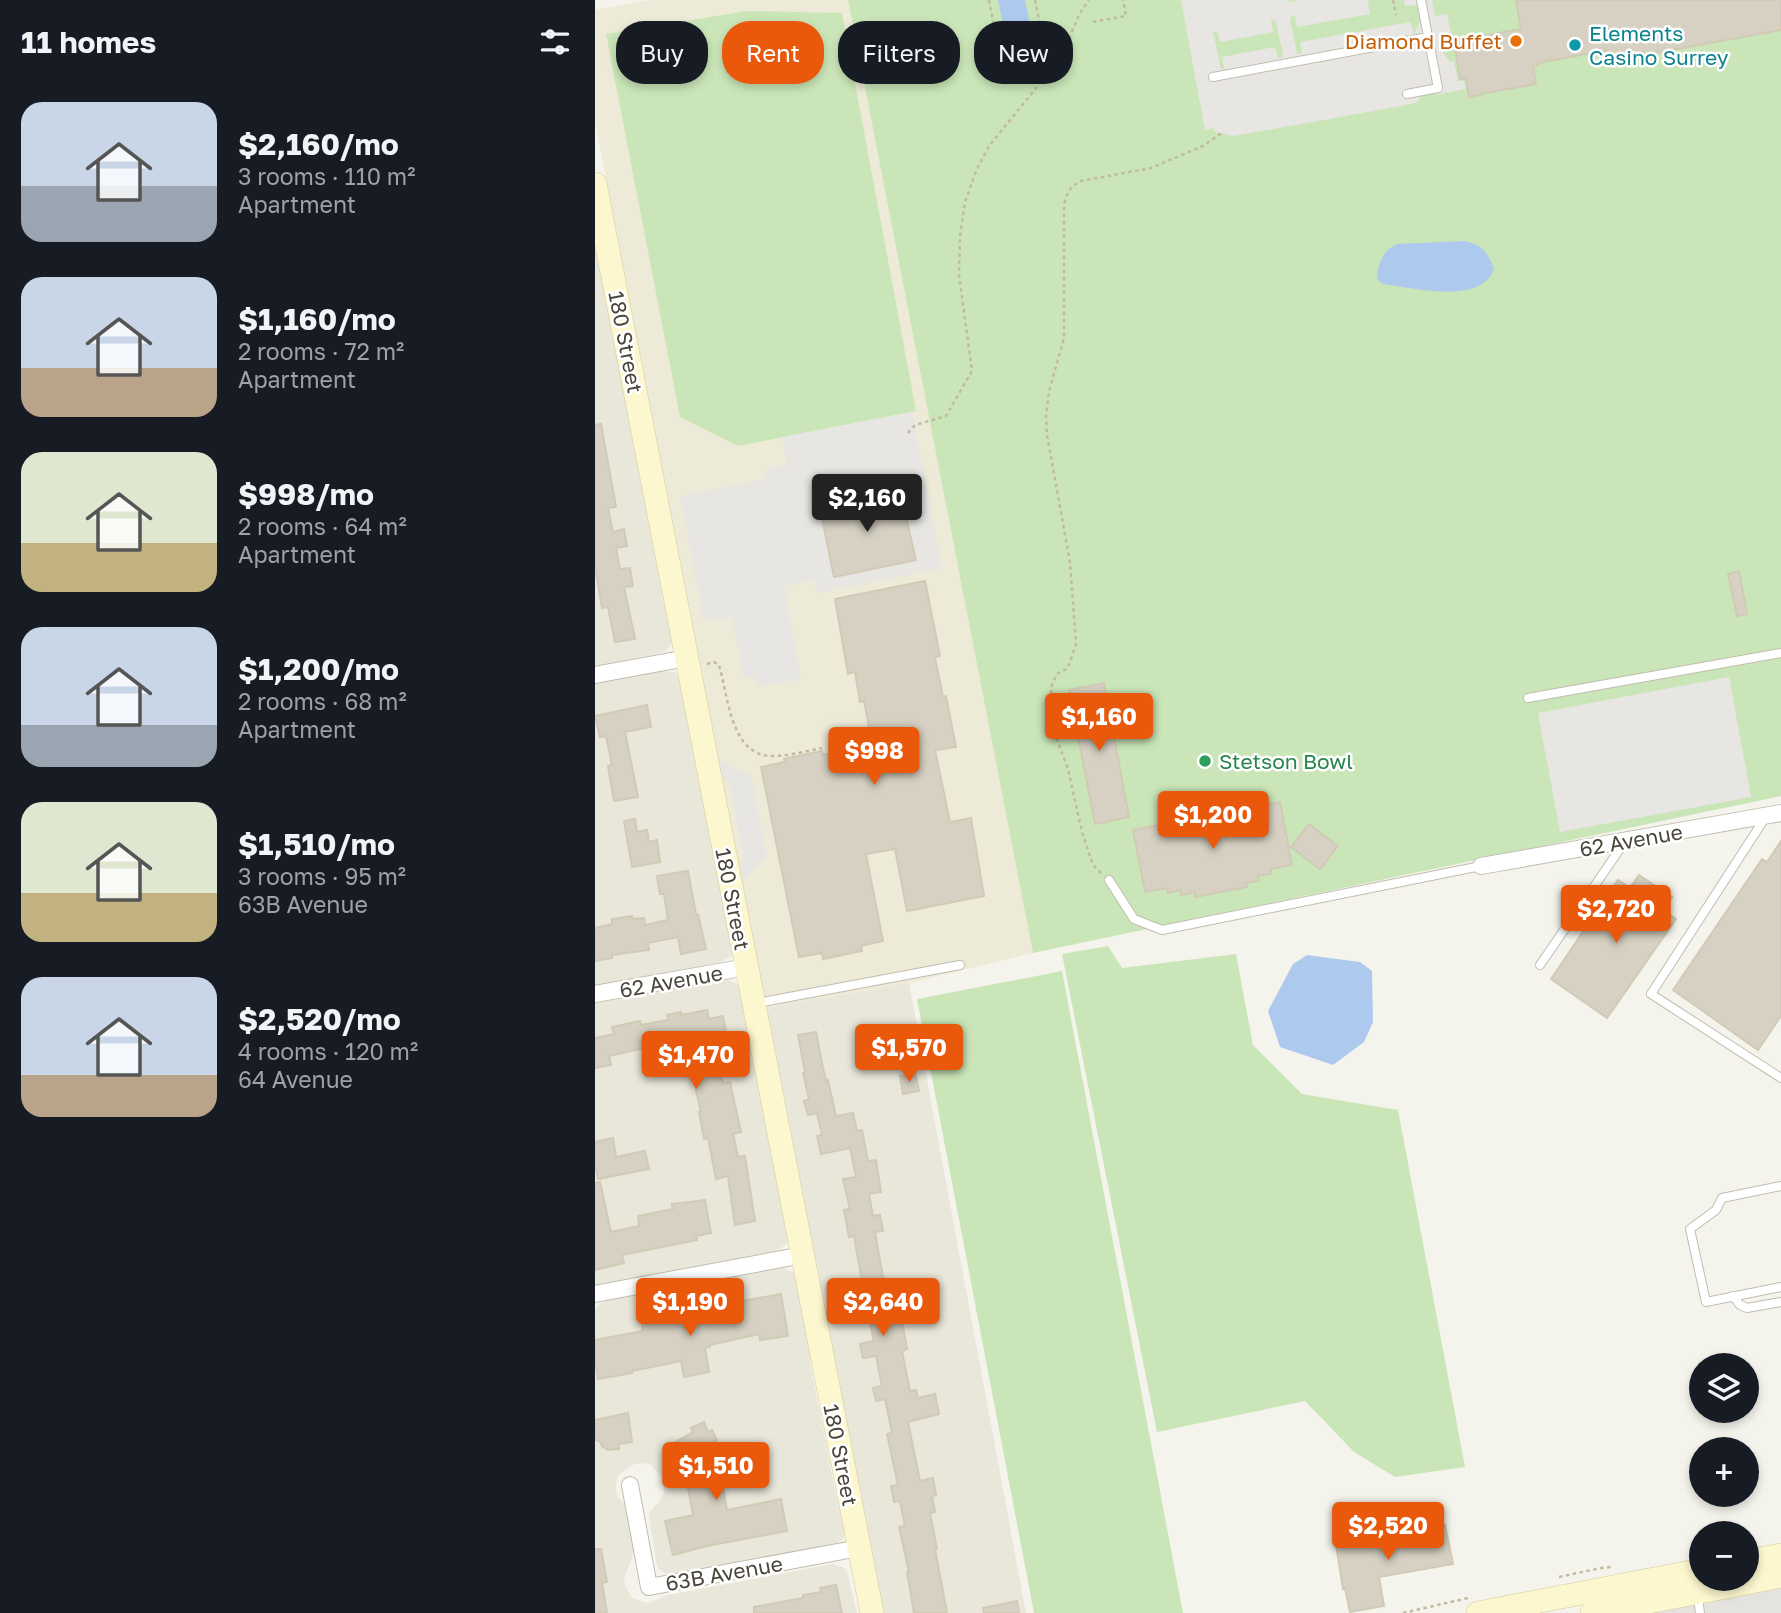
<!DOCTYPE html>
<meta charset="utf-8">
<style>
:root{--surface:#171b24;--page:#242831;--text:#f1f3f6;--muted:#9ea1a6;--accent:#ea580c}
body{margin:0;font-family:"Golos Text",sans-serif;background:var(--page);color:var(--text);height:100vh;display:flex;flex-direction:column;font-size:26px;white-space:nowrap}
*{box-sizing:border-box;margin:0}
p{font-size:23px;color:var(--muted)}
.icon{flex:none;width:38px;height:38px;fill:none;stroke:currentColor;stroke-width:2;stroke-linecap:round;stroke-linejoin:round}
.map{position:relative;flex:1;overflow:hidden}
.details{display:flex;flex-direction:column;background:var(--surface);width:595px}
.details>*{flex:none}
.guide{position:absolute;left:21px;top:21px;width:665px;height:63px;display:flex;gap:14px}
.fabs{position:absolute;left:1094px;top:1353px;display:grid;gap:14px}
.fabs a{display:grid;place-items:center;width:70px;height:70px;border-radius:50%;background:var(--surface);box-shadow:0 4px 10px #0003;font-size:35px}
.price{position:absolute;translate:-50% -60px;padding:0 16px;border-radius:7px;background:var(--accent);color:#fff;font-size:23px;line-height:46px;filter:drop-shadow(0 2px 4px #0008)}
.price::after{content:'';position:absolute;left:50%;top:42px;width:21px;height:16px;margin-left:-10px;background:inherit;clip-path:polygon(0 0,100% 0,50% 100%)}
.price.selected{background:#222;color:#fff}
ul{padding:0;list-style:none}
li{display:flex;align-items:center;gap:21px;height:175px;padding:0 21px}
li span{display:grid;place-items:center;flex:none;width:196px;height:140px;border-radius:21px;color:#555}
li>.icon{margin-inline-start:auto}
span .icon{width:84px;height:84px;fill:#fffc;stroke-width:1}
li b{font-size:30px}
h2{display:flex;justify-content:space-between;align-items:center;height:84px;padding:0 21px;font-size:30px}
.pill{padding:0 24px;border-radius:28px;background:var(--surface);box-shadow:0 4px 10px #0003;font-size:24px;line-height:63px}
.pill.selected{background:var(--accent);color:#fff}
main{display:flex;flex:1;min-height:0}
.map>svg:first-child{display:block}
.residential{fill:#e9e6da}
.industrial{fill:#e5e3dd}
.education{fill:#edead7}
.green{fill:#cae6b8}
.parking{fill:#e7e6e3;fill-rule:evenodd}
.water{fill:#adc9ed}
.building{fill:#d6d1c2;stroke:#d1cab5;stroke-width:2}
.lines{fill:none;stroke-linecap:round;stroke-linejoin:round}
.lane-casing{stroke:#c0bdaf;stroke-width:10}
.street-casing{stroke:#c0bdaf;stroke-width:18}
.secondary-casing{stroke:#d2cc9e;stroke-width:24}
.path{stroke:#c1baa1;stroke-width:2.5;stroke-dasharray:3.5 3.5;stroke-linecap:butt}
.lane{stroke:#fff;stroke-width:8}
.street{stroke:#fff;stroke-width:16}
.secondary{stroke:#fcf7cf;stroke-width:23}
.food-dot{fill:#e8710a;stroke:#fff;stroke-width:2.5}
.culture-dot{fill:#0f9aa8;stroke:#fff;stroke-width:2.5}
.leisure-dot{fill:#2e9e5b;stroke:#fff;stroke-width:2.5}
.labels{text-anchor:middle;dominant-baseline:central;stroke-width:5;stroke-linejoin:round;paint-order:stroke}
.culture-label{font-size:21px;fill:#0d838f;stroke:#fff;text-anchor:start}
.food-label{font-size:21px;fill:#c56008;stroke:#fff;text-anchor:end}
.street-label{font-size:21px;fill:#49453a;stroke:#fff}
.leisure-label{font-size:21px;fill:#27864d;stroke:#fff;text-anchor:start}
</style>
<main>
<section class="details">
<h2>11 homes<svg class="icon" aria-label="filters" viewBox="0 0 24 24"><path d="M4 7h16M4 17h16"/><circle cx="9" cy="7" r="2"/><circle cx="15" cy="17" r="2"/></svg></h2>
<ul>
<li><span style="background:linear-gradient(#c9d6e8 60%,#9aa5b1 0)"><svg class="icon" aria-label="home" viewBox="0 0 24 24"><path d="M3 11l9-7 9 7M6 9v11h12V9"/></svg></span><div><b>$2,160/mo</b><p>3 rooms · 110 m²</p><p>Apartment</p></div></li>
<li><span style="background:linear-gradient(#c9d6e8 65%,#b9a48a 0)"><svg class="icon" aria-label="home" viewBox="0 0 24 24"><path d="M3 11l9-7 9 7M6 9v11h12V9"/></svg></span><div><b>$1,160/mo</b><p>2 rooms · 72 m²</p><p>Apartment</p></div></li>
<li><span style="background:linear-gradient(#dfe7d0 65%,#c2b280 0)"><svg class="icon" aria-label="home" viewBox="0 0 24 24"><path d="M3 11l9-7 9 7M6 9v11h12V9"/></svg></span><div><b>$998/mo</b><p>2 rooms · 64 m²</p><p>Apartment</p></div></li>
<li><span style="background:linear-gradient(#c9d6e8 70%,#9aa5b1 0)"><svg class="icon" aria-label="home" viewBox="0 0 24 24"><path d="M3 11l9-7 9 7M6 9v11h12V9"/></svg></span><div><b>$1,200/mo</b><p>2 rooms · 68 m²</p><p>Apartment</p></div></li>
<li><span style="background:linear-gradient(#dfe7d0 65%,#c2b280 0)"><svg class="icon" aria-label="home" viewBox="0 0 24 24"><path d="M3 11l9-7 9 7M6 9v11h12V9"/></svg></span><div><b>$1,510/mo</b><p>3 rooms · 95 m²</p><p>63B Avenue</p></div></li>
<li><span style="background:linear-gradient(#c9d6e8 70%,#b9a48a 0)"><svg class="icon" aria-label="home" viewBox="0 0 24 24"><path d="M3 11l9-7 9 7M6 9v11h12V9"/></svg></span><div><b>$2,520/mo</b><p>4 rooms · 120 m²</p><p>64 Avenue</p></div></li>
</ul>
</section>
<div class="map">
<svg width="1186" height="1613" viewBox="0 0 1186 1613">
<rect width="100%" height="100%" fill="#f5f4ec"/>
<!-- residential -->
<g class="residential">
<path d="M0 245 70 608 80 640 71 651 65 653 0 666Z"/>
<path d="M67 671 80 672 84 676 121 868 128 881 139 949 136 956 126 962 0 986V684Z"/>
<path d="M126 980H134L145 986 151 1023 195 1239 191 1245 179 1252 0 1285V1003Z"/>
<path d="M314 983 431 1613H288L175 1024 168 1014 176 1007Z"/>
<path d="M189 1268 201 1273 216 1356 215 1361 243 1506 249 1514 251 1534 247 1540 235 1546 77 1576 72 1574 66 1571 62 1566 54 1516 56 1511 65 1500 69 1493V1485L67 1477 56 1465 48 1463 40 1464 28 1471 23 1476 21 1482V1489L23 1497 32 1507 39 1551 29 1579 30 1585 36 1597 48 1602 54 1603 73 1595 238 1564 248 1567 252 1571 262 1613H0V1310L5 1304 10 1301 175 1269Z"/>
</g>
<!-- industrial -->
<path class="industrial" d="M1186 1586V1613H1033Z"/>
<!-- education -->
<path class="education" d="M55 0H253L438 953 314 983 176 1007 168 1014 153 914 0 121V10Z"/>
<!-- green -->
<g class="green">
<path d="M253 0H1186V796L438 953Z"/>
<path d="M152 11 247 13 321 411 143 446 85 417 11 34Z"/>
<path d="M513 946 527 968 641 954 658 1045 707 1094 803 1110 870 1467 800 1477 759 1452 710 1401 562 1432 467 954Z"/>
<path d="M467 971 588 1613H439L322 999Z"/>
</g>
<!-- parking -->
<g class="parking">
<path d="M586 0H692L695 2 704 0H774L773 3 775 14 702 27 700 16H697L695 19 702 53 704 54 707 53 705 42 815 22 819 34 825 21 822 5 810 6 809 0H837L840 16 852 14 857 38 845 40 847 51 855 62 859 61 863 81H869L870 89 840 95 838 87 828 94 822 102 817 104 638 136 620 132 619 128 610 130ZM679 20 681 22 688 55 686 58H683L680 47 627 57 629 68 626 69 618 32 622 31 625 42 678 32 676 21Z"/>
<path d="M317 412 347 568 222 593 220 580 189 586 206 679 163 687 160 676 149 678 137 617 109 622 85 496 171 479 170 469 192 465 187 437Z"/>
<path d="M1134 677 1156 797 965 832 943 713Z"/>
<path d="M124 761 156 775 172 857 147 882 144 865 149 859 134 782 128 779Z"/>
</g>
<!-- water -->
<g class="water">
<path d="M403 0H430L441 53 415 58Z"/>
<path d="M870 241C888 245 893 253 899 269 886 305 822 288 794 285 789 284 785 284 783 279 780 273 787 255 792 251 794 248 799 246 802 244Z"/>
<path d="M712 955 765 962 777 971 778 1022 769 1042 738 1065 685 1047 673 1011 698 964Z"/>
</g>
<!-- building -->
<g class="building">
<path d="M921 0H1186V30L1015 61 1013 50 943 63V65L938 66 941 84 886 94V95L874 97 871 78 865 79 859 41 926 29Z"/>
<path d="M6 424 21 507 13 508 18 532 29 529 32 546 21 548 25 569 35 568 38 586 29 587 40 639 20 642 13 607 7 608 0 566V425Z"/>
<path d="M305 492 321 560 239 577 225 508Z"/>
<path d="M1144 571 1152 614 1142 616 1133 574Z"/>
<path d="M330 581 345 656 340 657 348 697 351 696 361 747 340 750 355 822 376 818 389 896 312 911 300 849 271 854 288 941 266 946 267 951 228 959 227 953 204 957 166 767 190 762 189 759 227 751 228 755 250 751 261 732 277 742 269 701 265 702 260 672 253 674 240 599Z"/>
<path d="M509 683 534 817 500 824 474 690Z"/>
<path d="M52 705 56 727 30 732 43 797 19 801 13 766 17 765 11 736 5 737 0 716Z"/>
<path d="M685 802 697 865 676 869V874L663 876 664 881 651 883 652 887 600 897V892L586 895 585 890 573 893 572 888 550 892 538 830Z"/>
<path d="M40 819 42 832 52 830 54 842 62 840 65 862 37 867 29 821Z"/>
<path d="M714 824 743 846 725 869 696 847Z"/>
<path d="M1186 841V1016L1163 1050 1078 990 1167 859 1172 862Z"/>
<path d="M93 871 101 914H103L111 949 86 954 83 937 53 943 54 950 17 955V958L0 961V928L17 924V919L37 916 38 919 49 918 50 925 73 920 69 894H65L62 876Z"/>
<path d="M1044 875 1077 897 1068 910 1081 919 1012 1018 956 979 1023 880 1035 888Z"/>
<path d="M112 1010 114 1019 128 1016 134 1051 121 1053 128 1083 135 1082 146 1132 138 1134 143 1157 150 1156 160 1221 140 1225 133 1176 121 1179 113 1138 109 1139 104 1112H106L98 1078 113 1074 106 1039 62 1048V1045L14 1056 16 1065 0 1068V1038L19 1034 17 1027 45 1021 46 1025 73 1020 72 1015 86 1012V1015Z"/>
<path d="M221 1032 228 1068 231 1081 233 1080 241 1116 258 1113 262 1131 267 1130 273 1161 281 1160 286 1192 274 1194 278 1216 285 1215 288 1231 280 1232 291 1294 302 1292 312 1349 307 1351 315 1391 321 1390 323 1398 340 1394 344 1414 313 1422 325 1481 338 1478 341 1495 337 1496 340 1512 335 1513 342 1549H340L352 1613H319L312 1572H314L304 1527 310 1526 305 1501 299 1502 296 1486 303 1485 292 1434 297 1433 290 1399 281 1401 278 1388 287 1386 281 1356 268 1358 265 1344 279 1341 274 1319 279 1318 273 1286 268 1287 259 1236 254 1237 249 1210 255 1209 248 1179 261 1177 255 1148 226 1154 222 1136 227 1135 222 1113 213 1115 209 1101 214 1099 208 1073 210 1072 203 1035Z"/>
<path d="M320 1073 324 1091 308 1094 305 1076Z"/>
<path d="M18 1138 21 1157 50 1151 54 1169 3 1179 0 1163V1142Z"/>
<path d="M5 1182 16 1232 44 1226 43 1216 78 1209 77 1204 110 1200 116 1233 101 1236 102 1240 27 1255 29 1263 0 1270V1183Z"/>
<path d="M186 1294 193 1336 165 1340 164 1334 115 1345V1347L110 1348 114 1372 89 1377 86 1361 37 1371V1373L3 1379 0 1360V1340L48 1331 47 1324 63 1321V1324L121 1313 119 1306Z"/>
<path d="M33 1413 37 1442 24 1444V1449L13 1450 7 1446 6 1443 0 1439V1420Z"/>
<path d="M109 1422 113 1432 117 1430 122 1440 118 1442 123 1455H122L132 1510 186 1499 192 1531 112 1546 78 1555 70 1521 98 1515 89 1465 79 1443 98 1432 96 1428Z"/>
<path d="M850 1525 858 1564 784 1577 789 1606 755 1612 750 1588 748 1589 741 1545Z"/>
<path d="M0 1549H6L12 1582 7 1583 12 1613H0Z"/>
<path d="M241 1585 247 1613H159V1607L208 1598V1595L226 1592 225 1588Z"/>
<path d="M422 1601 424 1613H389L388 1608Z"/>
</g>
<g class="lines">
<defs>
<g id="lane">
<path d="M618 77 833 37"/>
<path d="M812 94 843 88 826 0"/>
<path d="M933 698 1186 653"/>
<path d="M1170 818 1056 994 1186 1078"/>
<path d="M514 880 539 919 567 930 886 866"/>
<path d="M945 965 1029 843"/>
<path d="M162 1003 365 965"/>
<path d="M1186 1186 1127 1198 1121 1210 1095 1229 1111 1302 1186 1287"/>
<path d="M1138 1296 1145 1305 1152 1308 1186 1302"/>
<path d="M1104 1605 1105 1613"/>
</g>
<g id="street">
<path d="M0 675 92 658"/>
<path d="M886 866 1186 813"/>
<path d="M0 994 152 967"/>
<path d="M0 1294 208 1255"/>
<path d="M35 1485 54 1587 264 1548"/>
</g>
<g id="secondary">
<path d="M0 184 277 1613"/>
<path d="M1152 1561 1186 1555"/>
<path d="M883 1613 1106 1570"/>
<path d="M997 1613 1186 1576"/>
</g>
</defs>
<!-- lane casing -->
<use href="#lane" class="lane-casing"/>
<!-- street casing -->
<use href="#street" class="street-casing"/>
<!-- secondary casing -->
<use href="#secondary" class="secondary-casing"/>
<!-- path -->
<g class="path">
<path d="M394 0 407 67 452 58"/>
<path d="M440 0 452 59"/>
<path d="M798 0 801 15"/>
<path d="M498 22 531 16 528 0"/>
<path d="M313 433 320 425 351 416 377 371 364 275 365 236 370 202 381 171 394 146 442 87 453 57 475 36 485 13 494 0"/>
<path d="M112 664 119 662 124 665C133 694 135 757 178 756 194 756 211 751 227 748"/>
<path d="M506 873 498 865 487 832 473 769 457 726 456 687 462 674 473 668 481 644 475 562 452 435 451 416 454 391 469 338V205C472 193 475 186 486 181L556 168 608 146 628 132"/>
<path d="M964 1577 1006 1568 1016 1567"/>
<path d="M808 1613 873 1598"/>
</g>
<!-- lane -->
<use href="#lane" class="lane"/>
<!-- street -->
<use href="#street" class="street"/>
<!-- secondary -->
<use href="#secondary" class="secondary"/>
</g>
<!-- markers -->
<circle class="food-dot" cx="921" cy="41" r="7"/>
<circle class="culture-dot" cx="980" cy="45" r="7"/>
<circle class="leisure-dot" cx="610" cy="761" r="7"/>
<g class="labels">
<!-- culture labels -->
<g class="culture-label">
<text x="994" y="33">Elements<tspan x="994" dy="24">Casino Surrey</tspan></text>
</g>
<!-- food labels -->
<g class="food-label">
<text x="907" y="41">Diamond Buffet</text>
</g>
<!-- street labels -->
<g class="street-label">
<text transform="translate(31 342) rotate(79)">180 Street</text>
<text transform="translate(1036 840) rotate(-10)">62 Avenue</text>
<text transform="translate(138 899) rotate(79)">180 Street</text>
<text transform="translate(76 981) rotate(-10)">62 Avenue</text>
<text transform="translate(246 1455) rotate(79)">180 Street</text>
<text transform="translate(129 1573) rotate(-10)">63B Avenue</text>
</g>
<!-- leisure labels -->
<g class="leisure-label">
<text x="624" y="761">Stetson Bowl</text>
</g>
</g>
</svg>
<div class="fabs">
<a><svg class="icon" aria-label="layers" viewBox="0 0 24 24"><path d="M12 4l9 5-9 5-9-5zM3 14l9 5 9-5"/></svg></a>
<a>+</a>
<a>−</a>
</div>
<b class="price selected" style="left:272px;top:534px">$2,160</b>
<b class="price" style="left:504px;top:753px">$1,160</b>
<b class="price" style="left:279px;top:787px">$998</b>
<b class="price" style="left:618px;top:851px">$1,200</b>
<b class="price" style="left:1021px;top:945px">$2,720</b>
<b class="price" style="left:314px;top:1084px">$1,570</b>
<b class="price" style="left:101px;top:1091px">$1,470</b>
<b class="price" style="left:95px;top:1338px">$1,190</b>
<b class="price" style="left:288px;top:1338px">$2,640</b>
<b class="price" style="left:121px;top:1502px">$1,510</b>
<b class="price" style="left:793px;top:1562px">$2,520</b>
<div class="guide">
<a class="pill">Buy</a>
<a class="pill selected">Rent</a>
<a class="pill">Filters</a>
<a class="pill">New</a>
</div>
</div>
</main>
